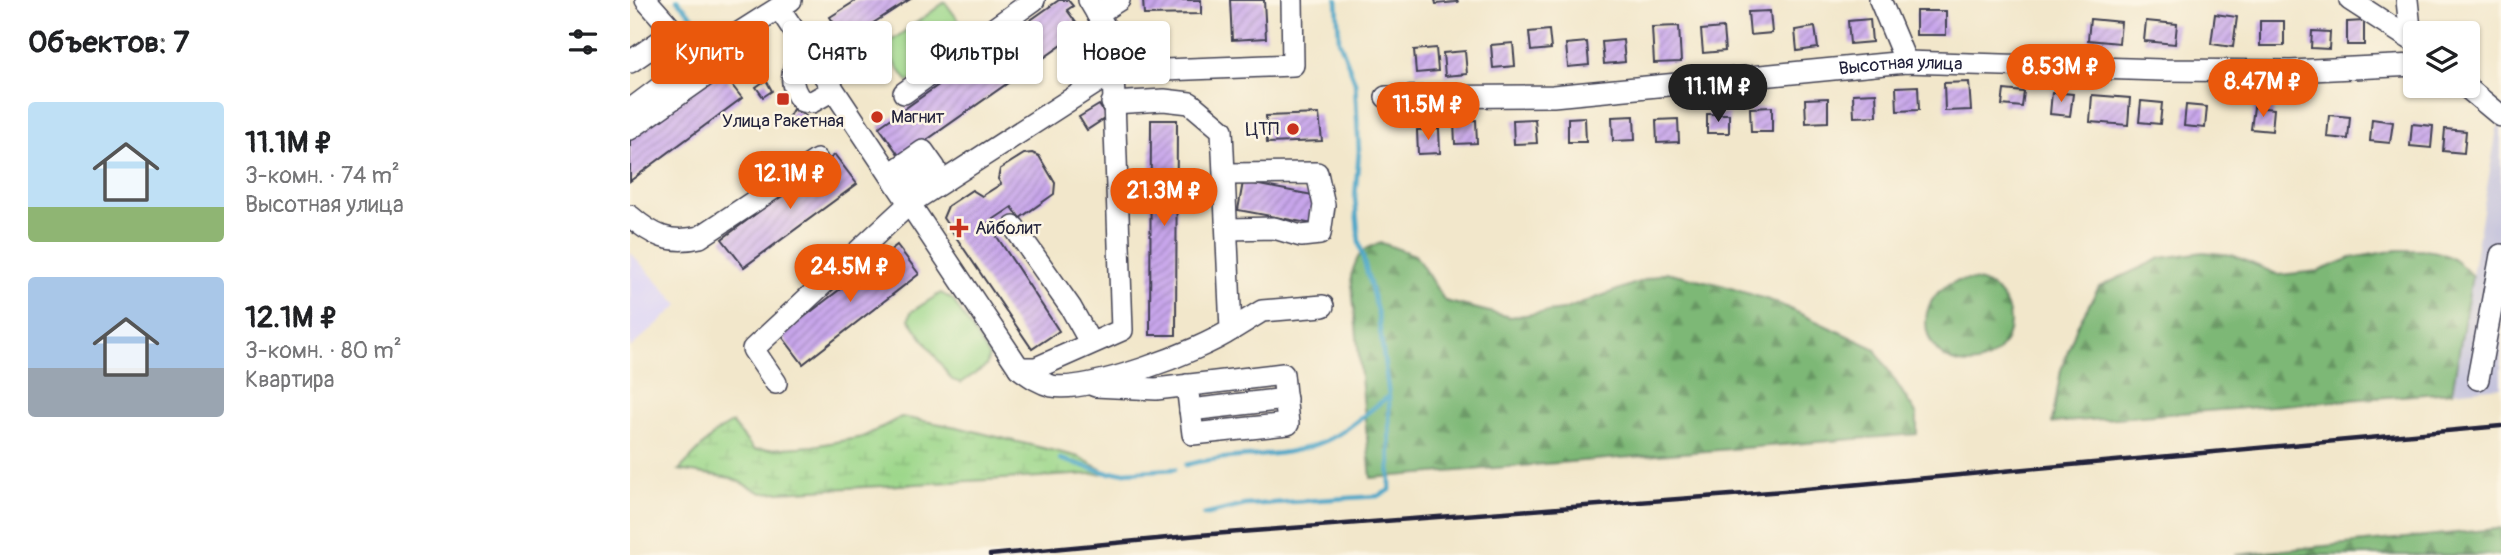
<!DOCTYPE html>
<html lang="ru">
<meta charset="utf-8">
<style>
:root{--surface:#fff;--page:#f6f6f6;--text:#202124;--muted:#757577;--accent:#ea580c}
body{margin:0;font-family:Pangolin,sans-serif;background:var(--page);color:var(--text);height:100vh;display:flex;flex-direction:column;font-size:26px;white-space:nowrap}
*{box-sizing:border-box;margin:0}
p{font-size:23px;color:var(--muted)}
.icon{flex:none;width:38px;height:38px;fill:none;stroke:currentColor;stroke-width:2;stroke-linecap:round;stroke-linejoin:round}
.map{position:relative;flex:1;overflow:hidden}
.panel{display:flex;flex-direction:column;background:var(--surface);width:630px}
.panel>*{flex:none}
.hud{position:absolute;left:21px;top:21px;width:665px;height:63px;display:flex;gap:14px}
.tools{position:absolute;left:1773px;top:21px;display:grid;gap:14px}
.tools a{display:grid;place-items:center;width:77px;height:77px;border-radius:7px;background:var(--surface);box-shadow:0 2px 5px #0004;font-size:35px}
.price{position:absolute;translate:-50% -60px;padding:0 16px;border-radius:24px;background:var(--accent);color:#fff;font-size:23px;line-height:46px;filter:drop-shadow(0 2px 4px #0008)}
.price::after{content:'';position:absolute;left:50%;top:42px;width:21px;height:16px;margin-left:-10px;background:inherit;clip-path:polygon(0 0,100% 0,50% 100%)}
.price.on{background:#222;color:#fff}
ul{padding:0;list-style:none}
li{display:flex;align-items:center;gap:21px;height:175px;padding:0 28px}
li span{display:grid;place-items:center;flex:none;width:196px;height:140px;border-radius:7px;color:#555}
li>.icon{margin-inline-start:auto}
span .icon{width:84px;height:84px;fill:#fffc;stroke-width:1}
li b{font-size:30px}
h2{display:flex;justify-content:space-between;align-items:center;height:84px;padding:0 28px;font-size:30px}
.tag{padding:0 24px;border-radius:7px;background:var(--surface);box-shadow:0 2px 5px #0004;font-size:24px;line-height:63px}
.tag.on{background:var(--accent);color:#fff}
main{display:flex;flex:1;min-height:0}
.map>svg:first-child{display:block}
.built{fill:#ddd5f6}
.industrial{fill:#c2c1dc}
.forest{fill:url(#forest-firs);stroke:#506d58;stroke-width:2}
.wetland{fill:url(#wetland-marsh);stroke:#5f7c62;stroke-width:2}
.garden{fill:#9cd78a;stroke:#5f7c62;stroke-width:2}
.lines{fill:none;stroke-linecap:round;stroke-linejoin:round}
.stream{stroke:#49a6c8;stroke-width:4.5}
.building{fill:url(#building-hatch)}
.minor-casing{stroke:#414051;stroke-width:24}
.minor{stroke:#fff;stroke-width:21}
.rail{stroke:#22223b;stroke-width:4.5}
.poi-dot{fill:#c8321e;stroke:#fcf5e5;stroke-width:2.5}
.labels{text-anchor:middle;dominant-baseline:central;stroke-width:5;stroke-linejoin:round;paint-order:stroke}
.street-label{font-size:18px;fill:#22223b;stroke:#fcf5e5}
.poi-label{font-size:18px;fill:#22223b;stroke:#fcf5e5;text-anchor:start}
</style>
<main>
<section class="panel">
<h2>Объектов: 7<svg class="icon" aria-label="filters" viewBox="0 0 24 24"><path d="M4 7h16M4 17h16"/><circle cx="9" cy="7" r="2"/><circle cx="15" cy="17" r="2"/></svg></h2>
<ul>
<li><span style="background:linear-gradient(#bfe0f5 75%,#8fb573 0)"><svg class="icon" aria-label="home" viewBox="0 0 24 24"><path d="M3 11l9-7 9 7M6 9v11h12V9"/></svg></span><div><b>11.1M ₽</b><p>3-комн. · 74 m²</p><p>Высотная улица</p></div></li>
<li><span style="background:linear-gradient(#a9c7e8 65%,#9aa5b1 0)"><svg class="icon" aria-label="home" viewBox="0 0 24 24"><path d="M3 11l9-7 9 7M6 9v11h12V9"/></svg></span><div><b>12.1M ₽</b><p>3-комн. · 80 m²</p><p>Квартира</p></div></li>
</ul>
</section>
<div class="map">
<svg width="1871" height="555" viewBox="0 0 1871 555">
<defs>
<pattern id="forest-firs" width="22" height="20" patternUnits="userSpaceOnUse" patternTransform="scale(1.75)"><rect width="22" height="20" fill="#7db876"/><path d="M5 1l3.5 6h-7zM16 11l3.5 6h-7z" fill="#669562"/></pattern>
<pattern id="wetland-marsh" width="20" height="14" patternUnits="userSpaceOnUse" patternTransform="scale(1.75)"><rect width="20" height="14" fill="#9cd78a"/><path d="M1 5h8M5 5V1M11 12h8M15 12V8" fill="none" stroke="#86b878"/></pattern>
<pattern id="building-hatch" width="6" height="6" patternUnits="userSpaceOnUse" patternTransform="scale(1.75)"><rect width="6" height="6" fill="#c8a6eb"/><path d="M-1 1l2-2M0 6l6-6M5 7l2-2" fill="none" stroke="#a287c0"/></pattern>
</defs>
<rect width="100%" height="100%" fill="#fcf5e5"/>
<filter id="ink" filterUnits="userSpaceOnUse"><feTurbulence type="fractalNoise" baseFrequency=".0143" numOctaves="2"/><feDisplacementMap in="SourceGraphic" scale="14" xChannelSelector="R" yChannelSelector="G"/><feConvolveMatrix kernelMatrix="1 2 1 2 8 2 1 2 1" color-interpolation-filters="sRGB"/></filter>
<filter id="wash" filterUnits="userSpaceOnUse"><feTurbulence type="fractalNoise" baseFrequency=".00686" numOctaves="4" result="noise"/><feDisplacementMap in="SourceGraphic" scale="28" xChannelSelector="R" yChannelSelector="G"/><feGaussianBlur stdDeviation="1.57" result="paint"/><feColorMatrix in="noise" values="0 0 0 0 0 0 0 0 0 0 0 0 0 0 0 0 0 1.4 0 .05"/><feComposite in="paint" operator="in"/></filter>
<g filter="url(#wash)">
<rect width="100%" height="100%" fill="#f2e7cb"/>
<!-- built -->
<path class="built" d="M0 252 49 305 0 348Z"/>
<!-- industrial -->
<path class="industrial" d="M1871 123V387L1822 392 1867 129Z"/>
<!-- forest -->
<g class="forest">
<path d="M752 243 785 255 815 301 880 317 933 310 1036 272 1088 284 1145 302 1244 348 1287 415V434L741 478 721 276C727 256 730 248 752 243Z"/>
<path d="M1768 250C1804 250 1817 248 1842 276L1822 392 1422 423 1431 370 1447 326 1469 287 1531 258 1573 252 1602 255 1649 275 1689 271 1721 258Z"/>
<circle cx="1338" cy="322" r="42"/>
<path d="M1871 528V555H1605L1866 529Z"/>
</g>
<!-- wetland -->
<path class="wetland" d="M271 417 327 427 449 457 478 473 132 493 101 478 49 470 85 433 102 423 124 450 183 446 233 437Z"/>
<!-- garden -->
<g class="garden">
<path d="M315 2 340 36 278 82 253 47Z"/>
<path d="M311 293 323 300 359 356 356 366 331 383 322 380 279 319 281 312Z"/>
</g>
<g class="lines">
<!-- stream -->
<g class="stream">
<path d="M47 0 85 40"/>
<path d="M430 459 478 473 545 469"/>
<path d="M556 465C600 452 652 461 695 441 718 431 738 411 758 397"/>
<path d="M574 515 615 505 748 496 760 490 759 396 748 315 729 242 725 198 729 151 725 82 709 40 707 0"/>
</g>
</g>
<g id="blocks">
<!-- building -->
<g class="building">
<path d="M227 0H279L215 41 200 17Z"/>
<path d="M429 0H438L443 6 437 10 452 31 271 158 249 127Z"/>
<path d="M513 0H571V14L514 15Z"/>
<path d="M600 0H634L636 38 602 40Z"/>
<path d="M805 0H827L828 2 806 4Z"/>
<path d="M1140 11 1142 33 1120 35 1118 12Z"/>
<rect x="1286" y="11" width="30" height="24"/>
<path d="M1585 14 1607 17 1603 47 1581 44Z"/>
<path d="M1240 19 1242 42 1220 44 1218 21Z"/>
<path d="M1460 19 1491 22 1489 43 1458 40Z"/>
<path d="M1516 21 1547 24 1545 44 1514 41Z"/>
<rect x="1630" y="21" width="24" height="25"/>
<path d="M1734 21V45H1717V22Z"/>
<path d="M1049 26 1051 62 1024 63 1022 27Z"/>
<path d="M1185 27 1188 48 1167 51 1165 30Z"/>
<path d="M1093 28 1095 51 1073 53 1071 30Z"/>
<path d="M919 30 921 49 901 51 899 32Z"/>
<path d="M1682 31 1700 32 1699 49 1681 48Z"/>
<path d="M993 40 995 62 974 64 972 42Z"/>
<path d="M957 42 959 65 938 67 936 44Z"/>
<path d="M883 43 885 66 863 68 861 45Z"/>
<path d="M806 48 808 71 786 73 784 50Z"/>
<path d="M835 51 837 74 815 76 813 53Z"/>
<path d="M90 70 112 98 0 181V136Z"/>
<path d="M136 80 142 91 133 97 126 87Z"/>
<path d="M1339 82 1341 110 1315 111 1314 83Z"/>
<path d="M1288 86 1289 110 1267 111 1266 87Z"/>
<path d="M1374 90 1394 92 1392 107 1372 105Z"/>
<path d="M1422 92 1443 94 1440 116 1420 114Z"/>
<path d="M1246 93 1247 116 1224 117 1223 94Z"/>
<path d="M1462 95 1500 98 1498 125 1460 122Z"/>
<path d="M1198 98V122L1176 123 1175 99Z"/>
<path d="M1511 101 1532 103 1530 124 1509 122Z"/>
<path d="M469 105 477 117 457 130 449 117Z"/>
<path d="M1556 105 1577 107 1575 128 1554 126Z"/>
<path d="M1142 107V132H1121L1120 108Z"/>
<path d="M1624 107 1644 109 1642 131 1621 129Z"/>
<path d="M163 109 176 116 170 125 158 118Z"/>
<path d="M689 114 692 141 637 143 636 116Z"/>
<rect x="1077" y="114" width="22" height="19"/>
<path d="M1699 115 1720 117 1718 139 1697 137Z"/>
<path d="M1004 116 1005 140 983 141 982 117Z"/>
<path d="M955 117 956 142H938V118Z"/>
<path d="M905 119 907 143 884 144 883 120Z"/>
<path d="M1048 119 1049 142 1027 143 1026 120Z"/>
<path d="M1742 119 1763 122 1760 143 1740 141Z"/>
<path d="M521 120H547L546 335H520Z"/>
<path d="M846 120 847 143 825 144 824 121Z"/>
<path d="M1782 124 1803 126 1801 148 1780 146Z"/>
<path d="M809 129 810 153 788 154 787 130Z"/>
<path d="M1815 129 1836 131 1834 153 1813 151Z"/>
<path d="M402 153 409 156 425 183 424 194 390 218 382 207 358 223 429 331 402 349 313 218 318 206 342 190 352 196 371 184 368 179 370 169 394 154Z"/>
<path d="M205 155 227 184 114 267 92 239Z"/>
<path d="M613 182 688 196 683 224 608 210Z"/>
<path d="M267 245 289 274 173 364 151 335Z"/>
</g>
</g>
</g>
<g filter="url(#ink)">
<use href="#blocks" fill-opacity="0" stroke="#414051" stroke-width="2"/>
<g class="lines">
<defs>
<g id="minor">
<path d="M16 0 68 59"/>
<path d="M1250 0 1276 62"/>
<path d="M1720 0 1785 42"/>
<path d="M1777 0 1781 38"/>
<path d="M149 8 389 368C399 375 409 383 422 386 458 393 570 351 601 330L592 130 560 103 534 100 482 103"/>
<path d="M467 14 489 0"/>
<path d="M172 44C165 65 155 83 172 101L182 102 203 90"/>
<path d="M0 62 44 32"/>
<path d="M1835 86 1871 116"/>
<path d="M274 93 404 0"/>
<path id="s1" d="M756 97 923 96 1276 62 1531 70 1661 71 1785 65"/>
<path d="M0 110 68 59 161 0"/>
<path d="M0 129 101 58"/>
<path d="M260 174 293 151 305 168 272 191"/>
<path d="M595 174 687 173 694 205 690 234 671 236 644 228 599 229"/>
<path d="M0 216C23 236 40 244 70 237L187 160"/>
<path d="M384 227 441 308 460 342"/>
<path d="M601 330 632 311 693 306"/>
<path d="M389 368H406L492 330 483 72 479 34 459 0"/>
<path d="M1848 379 1871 255"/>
<path d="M146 383 123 349 280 203 483 72 663 65 662 0"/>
<path d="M465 386 526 389 653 374 658 424 563 434 557 385"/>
<path d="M560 410 656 399"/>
</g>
</defs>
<!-- minor casing -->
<use href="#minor" class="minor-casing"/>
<!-- minor -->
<use href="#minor" class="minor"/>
<!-- rail -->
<path class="rail" d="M360 555 569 535 1154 491 1871 426"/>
</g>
</g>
<!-- markers -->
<g class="poi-dot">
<rect x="146" y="92" width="14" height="14" rx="3.5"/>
<circle cx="247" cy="117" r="7"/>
<circle cx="663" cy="129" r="7"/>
<path d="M325.5 217.5h7v7h7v7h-7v7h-7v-7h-7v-7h7z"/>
</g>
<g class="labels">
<!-- street labels -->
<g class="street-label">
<text stroke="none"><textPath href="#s1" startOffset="516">Высотная улица</textPath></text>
</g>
<!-- poi labels -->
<g class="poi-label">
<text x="261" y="117">Магнит</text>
<text x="153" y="121" text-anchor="middle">Улица Ракетная</text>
<text x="649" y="129" text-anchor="end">ЦТП</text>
<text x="345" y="228">Айболит</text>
</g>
</g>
</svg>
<div class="tools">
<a><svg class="icon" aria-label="layers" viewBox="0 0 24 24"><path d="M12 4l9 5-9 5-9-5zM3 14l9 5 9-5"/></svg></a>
</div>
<b class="price" style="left:1431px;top:104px">8.53M ₽</b>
<b class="price" style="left:1633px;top:119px">8.47M ₽</b>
<b class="price on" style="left:1088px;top:124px">11.1M ₽</b>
<b class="price" style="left:798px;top:142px">11.5M ₽</b>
<b class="price" style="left:160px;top:211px">12.1M ₽</b>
<b class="price" style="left:534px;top:228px">21.3M ₽</b>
<b class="price" style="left:220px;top:304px">24.5M ₽</b>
<div class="hud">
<a class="tag on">Купить</a>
<a class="tag">Снять</a>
<a class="tag">Фильтры</a>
<a class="tag">Новое</a>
</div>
</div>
</main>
